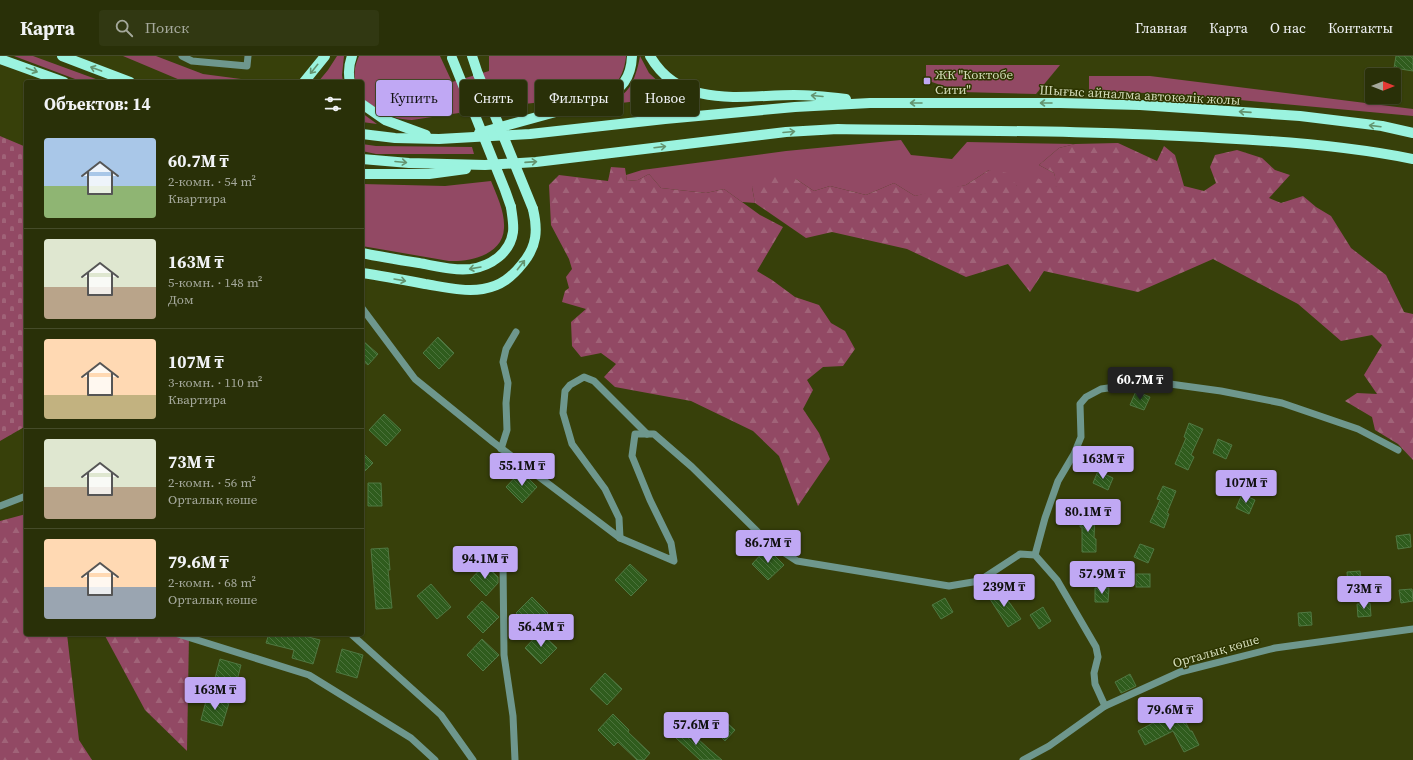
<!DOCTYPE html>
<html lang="ru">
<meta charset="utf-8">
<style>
:root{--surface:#293008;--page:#313812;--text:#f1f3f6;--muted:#a5a99c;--line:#454b29;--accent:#c0a8f4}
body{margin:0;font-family:"Source Serif 4",serif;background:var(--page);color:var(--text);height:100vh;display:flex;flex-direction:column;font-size:15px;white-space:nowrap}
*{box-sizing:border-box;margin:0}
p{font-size:13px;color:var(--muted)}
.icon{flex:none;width:22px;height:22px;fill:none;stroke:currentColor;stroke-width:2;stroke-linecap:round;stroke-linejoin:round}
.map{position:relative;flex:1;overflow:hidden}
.sheet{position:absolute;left:24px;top:24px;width:340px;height:556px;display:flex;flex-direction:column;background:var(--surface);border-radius:4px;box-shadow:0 1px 3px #0004,0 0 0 1px var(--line)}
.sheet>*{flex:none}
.banner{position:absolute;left:376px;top:24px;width:380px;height:36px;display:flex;gap:8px}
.needle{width:26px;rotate:90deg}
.fabs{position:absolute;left:1365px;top:12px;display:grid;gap:8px}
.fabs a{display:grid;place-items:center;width:36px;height:36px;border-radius:4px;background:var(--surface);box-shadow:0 1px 3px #0004,0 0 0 1px var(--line);font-size:20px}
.price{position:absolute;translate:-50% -34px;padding:0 9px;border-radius:4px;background:var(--accent);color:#111;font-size:13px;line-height:26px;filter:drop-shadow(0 1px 2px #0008)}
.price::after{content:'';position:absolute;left:50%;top:24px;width:12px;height:9px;margin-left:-6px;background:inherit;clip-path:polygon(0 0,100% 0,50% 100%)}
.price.on{background:#222;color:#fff}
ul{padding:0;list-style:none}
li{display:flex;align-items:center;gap:12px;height:100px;padding:0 20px}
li+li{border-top:1px solid var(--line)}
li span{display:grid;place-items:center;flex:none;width:112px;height:80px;border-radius:4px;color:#555}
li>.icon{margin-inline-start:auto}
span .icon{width:48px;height:48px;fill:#fffc;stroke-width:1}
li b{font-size:17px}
h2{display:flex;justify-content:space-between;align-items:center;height:48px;padding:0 20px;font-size:17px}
.tag{padding:0 14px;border-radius:4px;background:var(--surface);box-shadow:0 1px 3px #0004,0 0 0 1px var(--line);font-size:14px;line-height:36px}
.tag.on{background:var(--accent);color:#111}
header{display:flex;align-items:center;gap:24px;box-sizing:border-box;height:56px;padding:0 20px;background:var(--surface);border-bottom:1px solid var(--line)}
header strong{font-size:19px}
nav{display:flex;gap:22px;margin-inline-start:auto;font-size:14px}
.search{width:280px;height:36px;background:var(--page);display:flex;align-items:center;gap:10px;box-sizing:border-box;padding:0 14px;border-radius:4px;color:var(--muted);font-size:15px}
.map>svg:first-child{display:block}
.green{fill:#924964}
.forest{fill:url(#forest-firs)}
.cemetery{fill:url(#cemetery-stones)}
.building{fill:url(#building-back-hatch);stroke:#507842}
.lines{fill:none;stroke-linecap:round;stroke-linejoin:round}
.minor{stroke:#6e978d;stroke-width:7}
.major{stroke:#9bf3df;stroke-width:10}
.major-bridge{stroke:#9bf3df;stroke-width:10}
.oneway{stroke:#649470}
.poi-dot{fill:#c0a8f4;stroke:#2d3500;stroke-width:1.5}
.labels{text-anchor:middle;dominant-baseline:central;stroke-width:3;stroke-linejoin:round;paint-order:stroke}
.poi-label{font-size:13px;fill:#d3dbb8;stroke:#2d3500;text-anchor:start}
.street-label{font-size:13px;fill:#d3dbb8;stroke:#2d3500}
</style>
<header>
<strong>Карта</strong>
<div class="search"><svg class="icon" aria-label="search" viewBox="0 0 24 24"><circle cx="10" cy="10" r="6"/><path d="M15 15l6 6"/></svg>Поиск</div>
<nav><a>Главная</a><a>Карта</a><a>О нас</a><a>Контакты</a></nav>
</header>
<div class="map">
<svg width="1413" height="704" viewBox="0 0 1413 704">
<defs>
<pattern id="forest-firs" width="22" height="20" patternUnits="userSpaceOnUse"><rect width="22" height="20" fill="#924964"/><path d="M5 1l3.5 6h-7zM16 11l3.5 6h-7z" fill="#a06378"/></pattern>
<pattern id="cemetery-stones" width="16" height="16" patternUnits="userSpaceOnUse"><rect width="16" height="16" fill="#924964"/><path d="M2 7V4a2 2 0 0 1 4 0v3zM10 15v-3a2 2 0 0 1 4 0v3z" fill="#a06378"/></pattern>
<pattern id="building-back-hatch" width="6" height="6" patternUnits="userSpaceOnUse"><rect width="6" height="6" fill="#2f5c1d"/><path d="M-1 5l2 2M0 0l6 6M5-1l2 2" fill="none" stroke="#4c733c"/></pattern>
</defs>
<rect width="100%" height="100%" fill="#37400a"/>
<!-- green -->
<g class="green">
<path d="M14 0H33L104 26H83Z"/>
<path d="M123 0H156L203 18 241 23V26H193L180 24Z"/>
<path d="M337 0H344L342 19 343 26H318L328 14Z"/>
<path d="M359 0H440L452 26 489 15V0H626V1C623 25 612 36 588 41L506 50 412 64C390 63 382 56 364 44L362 41V26H356C353 17 355 9 359 0Z"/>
<path d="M640 0 649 17 664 31 685 40 602 49C609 46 616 43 622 39 633 32 638 12 640 0Z"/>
<path d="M926 9H1060L1036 38 961 36 926 24Z"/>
<path d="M1089 20H1150L1413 53V60L1176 38 1089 35Z"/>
<path d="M362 57 377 68 362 66Z"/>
<path d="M901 84 911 99 952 103 967 86 1075 88 1059 92 1039 109 1054 117 1058 131 1017 130 989 114 966 129 915 140 894 127 866 139 830 130 814 135 796 123 752 131 755 147 742 146 724 133 706 137 661 132 649 118 638 124 627 125 626 119 642 114 786 95Z"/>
<path d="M362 88 376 90 472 91 474 98H376L362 95Z"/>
<path d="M491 125C497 140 505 156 504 172 503 199 470 206 449 205L362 190V128L445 130Z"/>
</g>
<!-- forest -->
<g class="forest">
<path d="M1118 87 1157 105 1164 90 1175 99 1184 130 1204 135 1216 127 1210 111 1215 99 1237 94 1262 102 1275 114 1290 119 1269 142 1281 147 1303 140 1316 151 1331 160 1351 192 1386 219 1404 256 1413 258V404L1398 388 1375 374 1372 361 1345 345 1357 337 1377 338 1364 319 1382 289 1372 279 1341 285 1298 248 1213 203 1138 236 1044 215 1030 236 1008 208 966 221 907 193 832 176 806 182 755 147 752 131 767 120 796 123 814 135 830 130 866 139 894 127 915 140 940 133 966 129 989 114 1007 117 1017 130 1035 121 1057 131 1054 117 1039 109 1059 92 1075 88Z"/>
<path d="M611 111 625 112 627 125 638 124 649 118 661 132 706 137 724 133 760 159 783 171 757 215 772 224 795 241 819 249 831 267 845 275 855 293 843 310 823 311 807 324 813 334 803 353 819 377 830 403 798 450 779 400 753 375 691 345 615 331 604 321 616 308 601 297 581 301 572 290 571 266 586 253 562 246 565 235 569 232 566 221 572 213 569 203 551 169 549 129 559 119 608 125Z"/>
<path d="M26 458V578H67L79 684 92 704H0V465Z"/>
<path d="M104 578H189L187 695 145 654Z"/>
</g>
<!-- cemetery -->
<path class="cemetery" d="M0 80 26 91V219L23 260 26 262V370L0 385Z"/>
<!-- building -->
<g class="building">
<path d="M1396 0H1413V15L1394 12Z"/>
<path d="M438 281 454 297 439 313 423 297Z"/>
<path d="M362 284 378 298 368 309 362 304Z"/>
<path d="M1136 335 1150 341 1144 354 1130 349Z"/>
<path d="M384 358 401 374 386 390 369 374Z"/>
<path d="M1189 367 1203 373 1191 399 1194 401 1188 414 1175 408 1186 382 1184 381Z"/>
<path d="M1218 383 1232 389 1226 403 1213 397Z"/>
<path d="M362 396 373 407 362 418Z"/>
<path d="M521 415 537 431 522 447 506 431Z"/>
<path d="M1098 415 1113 422 1108 434 1093 427Z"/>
<path d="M368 427H381L382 450H368Z"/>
<path d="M1163 430 1176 435 1167 457 1169 458 1164 472 1150 466 1160 444 1157 443Z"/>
<path d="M1242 438 1255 444 1249 458 1236 452Z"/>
<path d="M1081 457 1095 458 1094 482 1096 483V496H1082V471H1080Z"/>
<path d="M1410 478 1411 491 1398 493 1396 480Z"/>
<path d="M1140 488 1154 493 1148 507 1134 501Z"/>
<path d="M388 492 390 514H388L392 552 376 553 371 493Z"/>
<path d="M767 492 784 509 768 524 752 508Z"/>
<path d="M485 508 498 521V527L486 540 470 524Z"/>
<path d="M630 508 647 524 631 540 615 524Z"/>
<path d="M1360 515 1361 528 1348 529 1347 516Z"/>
<rect x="1136" y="518" width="14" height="13"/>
<path d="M431 528 451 551 437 563 417 540Z"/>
<path d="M1095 532H1109L1108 546H1095Z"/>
<path d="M1000 533 1021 563 1008 571 988 540Z"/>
<path d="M1412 533 1413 545 1401 547 1399 534Z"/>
<path d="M532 541 548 557 533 573 516 557Z"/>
<path d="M945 542 953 556 941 563 932 549Z"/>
<path d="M482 545 499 561 483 577 467 561Z"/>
<path d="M1370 547 1371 560 1358 561 1357 548Z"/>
<path d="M1043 551 1051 565 1039 573 1030 559Z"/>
<path d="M1311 556 1312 569 1299 570 1298 557Z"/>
<path d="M540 576 557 592 541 608 525 592Z"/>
<path d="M269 578H297L320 584 313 608 292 602 294 594 266 587Z"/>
<path d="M482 583 499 599 483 615 467 599Z"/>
<path d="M342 593 363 599 357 622 336 616Z"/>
<path d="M220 603 241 609 235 632 214 626Z"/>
<path d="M605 617 622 633 607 649 590 633Z"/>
<path d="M1130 618 1136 630 1121 637 1115 626Z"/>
<path d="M207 641 229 647 222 670 201 664Z"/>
<path d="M1179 653 1190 675H1192L1199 689 1184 696 1173 675 1145 689 1138 675Z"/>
<path d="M613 658 629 674 628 676 650 697 644 704H637L618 686 614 690 598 674Z"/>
<path d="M724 664 735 674 725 685 714 674Z"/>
<path d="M686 672 709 693 722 704H700L687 692 676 682Z"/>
</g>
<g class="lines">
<!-- minor -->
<g class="minor">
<path d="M182 0 192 5 247 10 248 0"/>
<path d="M362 252 415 323 493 386 620 482 674 505 671 487 650 444 632 400 635 378H654L692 411 768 486 797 505 949 530 979 525 1020 498 1035 499 1057 524 1096 591 1098 601 1094 617 1095 628 1105 650"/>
<path d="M501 393 507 374 506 347 508 327 503 306 506 293 516 276"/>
<path d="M0 450 26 440"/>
<path d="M620 482 619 462 605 433 572 388 563 357 565 335 570 329 584 321 594 325 647 378"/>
<path d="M1035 499 1045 462 1058 425 1074 398 1081 381 1080 348 1086 341 1101 333 1137 328H1170L1221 335 1282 347 1358 373 1398 394"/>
<path d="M503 507 504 599 513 660 515 704"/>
<path d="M178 578 309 619 411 682 435 704"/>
<path d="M351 578 441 659 473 704"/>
<path d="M1023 704 1049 690 1105 650 1180 616 1275 592 1413 573"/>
</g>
<!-- major -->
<g class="major">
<path d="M62 0 130 26"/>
<path d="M472 0 478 18"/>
<path d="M650 0C681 54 743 39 794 39 812 39 829 41 846 43"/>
<path d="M0 3 64 26"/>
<path d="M304 26 325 0"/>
<path d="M350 26C348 17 349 8 352 0"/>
<path d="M362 48 385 64 426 79"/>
<path d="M479 77 603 43C622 32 631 23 632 0"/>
<path d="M362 78 395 82 439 83 530 78 665 63 795 51 870 47H1060L1140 49 1300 60 1382 70 1413 77"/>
<path d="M362 103 409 107 485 109 536 106 786 76 838 73C964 75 1092 74 1218 82 1284 85 1349 90 1413 103"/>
<path d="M362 118H429L466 113"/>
<path d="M362 197C381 201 400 204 419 207 436 210 454 215 471 213 491 210 510 197 513 176 514 168 512 159 511 151"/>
<path d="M362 217C383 220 404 224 425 228 444 231 464 236 483 233 501 230 512 221 523 207 537 190 538 174 533 153"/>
</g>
<!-- major-bridge -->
<g class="major-bridge">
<path d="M452 2 505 134 511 151"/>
<path d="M478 18 533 153"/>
</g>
</g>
<!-- one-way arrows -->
<defs><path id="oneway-shaft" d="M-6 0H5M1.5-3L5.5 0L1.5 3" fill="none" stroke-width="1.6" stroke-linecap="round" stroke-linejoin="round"/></defs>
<g class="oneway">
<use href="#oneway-shaft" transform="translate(96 13) rotate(-160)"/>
<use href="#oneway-shaft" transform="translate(314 13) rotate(129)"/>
<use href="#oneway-shaft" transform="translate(32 14) rotate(20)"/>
<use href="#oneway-shaft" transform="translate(817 40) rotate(-175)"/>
<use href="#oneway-shaft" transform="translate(916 47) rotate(180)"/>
<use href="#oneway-shaft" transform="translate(1046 47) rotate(180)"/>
<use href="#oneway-shaft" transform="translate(1245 56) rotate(-176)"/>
<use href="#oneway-shaft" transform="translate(1375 70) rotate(-173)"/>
<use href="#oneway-shaft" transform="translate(789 76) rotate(-5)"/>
<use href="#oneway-shaft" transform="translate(660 91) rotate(-7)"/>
<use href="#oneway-shaft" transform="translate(401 106) rotate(5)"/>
<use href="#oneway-shaft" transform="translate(531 106) rotate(-4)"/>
<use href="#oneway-shaft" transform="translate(521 209) rotate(-52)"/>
<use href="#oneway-shaft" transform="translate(475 212) rotate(170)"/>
<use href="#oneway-shaft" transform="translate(400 224) rotate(10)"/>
</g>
<!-- markers -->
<rect class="poi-dot" x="923" y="21" width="8" height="8" rx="2"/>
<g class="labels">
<!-- poi labels -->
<g class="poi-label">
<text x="935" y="18">ЖК "Коктобе<tspan x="935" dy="15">Сити"</tspan></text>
</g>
<!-- street labels -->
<g class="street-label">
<text transform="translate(1140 39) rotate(3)">Шығыс айналма автокөлік жолы</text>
<text transform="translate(1216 595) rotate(-16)">Орталық көше</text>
</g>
</g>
</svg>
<div class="fabs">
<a><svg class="needle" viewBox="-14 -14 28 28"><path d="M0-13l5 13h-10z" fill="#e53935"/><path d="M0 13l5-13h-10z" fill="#a5a99c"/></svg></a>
</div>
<b class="price on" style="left:1140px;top:345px">60.7M ₸</b>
<b class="price" style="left:1103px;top:424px">163M ₸</b>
<b class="price" style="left:522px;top:431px">55.1M ₸</b>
<b class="price" style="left:1246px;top:448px">107M ₸</b>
<b class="price" style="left:1088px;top:477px">80.1M ₸</b>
<b class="price" style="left:768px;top:508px">86.7M ₸</b>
<b class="price" style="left:485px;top:524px">94.1M ₸</b>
<b class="price" style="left:1102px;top:539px">57.9M ₸</b>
<b class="price" style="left:1004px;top:552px">239M ₸</b>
<b class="price" style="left:1364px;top:554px">73M ₸</b>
<b class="price" style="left:541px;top:592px">56.4M ₸</b>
<b class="price" style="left:215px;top:655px">163M ₸</b>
<b class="price" style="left:1170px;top:675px">79.6M ₸</b>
<b class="price" style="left:696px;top:690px">57.6M ₸</b>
<div class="banner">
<a class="tag on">Купить</a>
<a class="tag">Снять</a>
<a class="tag">Фильтры</a>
<a class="tag">Новое</a>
</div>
<section class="sheet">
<h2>Объектов: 14<svg class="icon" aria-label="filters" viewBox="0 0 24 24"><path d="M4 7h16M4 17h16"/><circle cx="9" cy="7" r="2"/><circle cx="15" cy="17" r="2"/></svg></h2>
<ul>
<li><span style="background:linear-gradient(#a9c7e8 60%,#8fb573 0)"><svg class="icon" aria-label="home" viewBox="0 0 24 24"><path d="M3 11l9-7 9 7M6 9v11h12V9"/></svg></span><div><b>60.7M ₸</b><p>2-комн. · 54 m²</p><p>Квартира</p></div></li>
<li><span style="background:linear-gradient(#dfe7d0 60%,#b9a48a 0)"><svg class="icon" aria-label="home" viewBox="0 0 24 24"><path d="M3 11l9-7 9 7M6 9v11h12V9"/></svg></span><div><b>163M ₸</b><p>5-комн. · 148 m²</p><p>Дом</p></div></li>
<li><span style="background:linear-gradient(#ffd9b3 70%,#c2b280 0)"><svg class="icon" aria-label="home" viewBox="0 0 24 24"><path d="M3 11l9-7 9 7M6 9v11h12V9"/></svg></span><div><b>107M ₸</b><p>3-комн. · 110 m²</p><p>Квартира</p></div></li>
<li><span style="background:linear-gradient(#dfe7d0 60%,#b9a48a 0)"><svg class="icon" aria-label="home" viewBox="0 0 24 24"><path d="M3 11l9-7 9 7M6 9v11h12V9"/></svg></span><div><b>73M ₸</b><p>2-комн. · 56 m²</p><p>Орталық көше</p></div></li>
<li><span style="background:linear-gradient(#ffd9b3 60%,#9aa5b1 0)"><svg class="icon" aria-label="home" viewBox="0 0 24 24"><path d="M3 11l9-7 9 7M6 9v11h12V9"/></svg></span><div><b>79.6M ₸</b><p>2-комн. · 68 m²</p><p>Орталық көше</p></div></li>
</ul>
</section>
</div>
